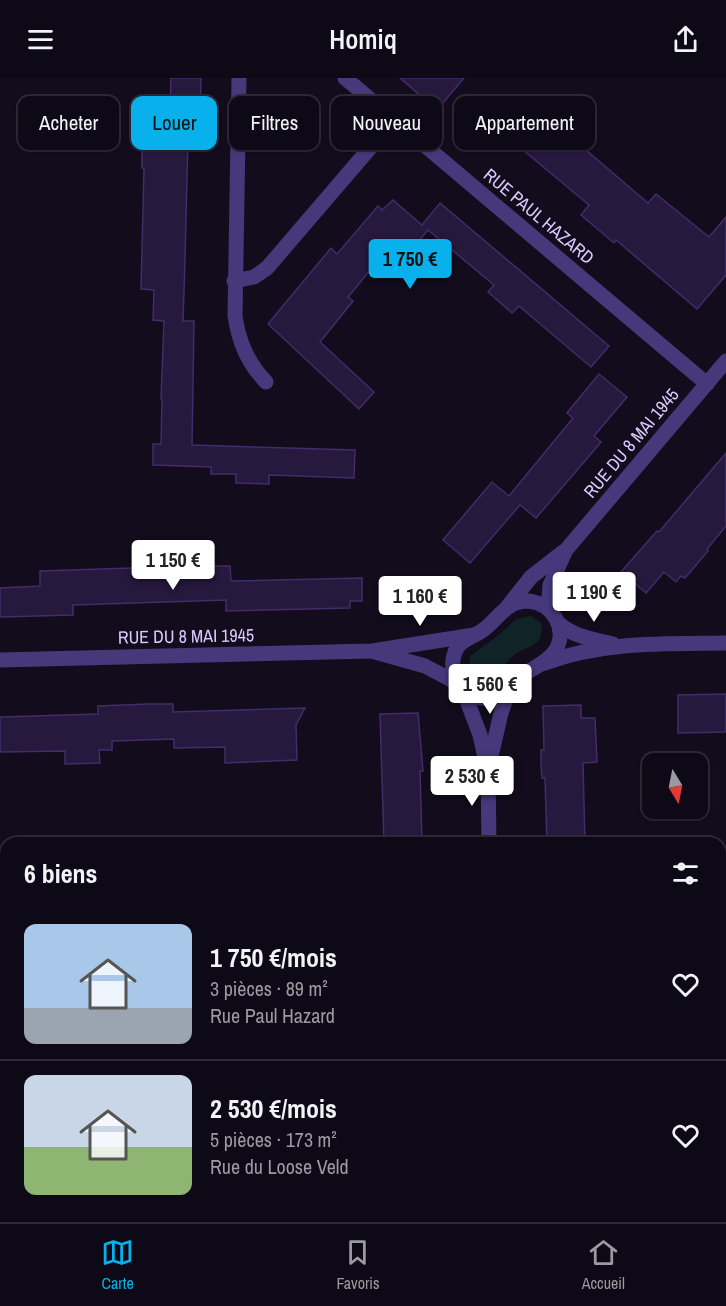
<!DOCTYPE html>
<html lang="fr">
<meta charset="utf-8">
<style>
:root{--surface:#0e0916;--page:#1c1723;--text:#f1f3f6;--muted:#9b9aa1;--line:#2e2a35;--accent:#08b0ec}
body{margin:0;font-family:"Archivo Narrow",sans-serif;background:var(--page);color:var(--text);height:100vh;display:flex;flex-direction:column;font-size:22px;white-space:nowrap}
*{box-sizing:border-box;margin:0}
p{font-size:20px;color:var(--muted)}
.icon{flex:none;width:33px;height:33px;fill:none;stroke:currentColor;stroke-width:2;stroke-linecap:round;stroke-linejoin:round}
.map{position:relative;flex:1;overflow:hidden}
.sheet{position:absolute;left:0px;top:759px;width:726px;height:386px;display:flex;flex-direction:column;background:var(--surface);border-radius:18px 18px 0 0;box-shadow:0 2px 4px #0004,0 0 0 2px var(--line)}
.sheet>*{flex:none}
.banner{position:absolute;left:18px;top:18px;width:690px;height:54px;display:flex;gap:12px}
.needle{width:39px;rotate:170deg}
.controls{position:absolute;left:642px;top:675px;display:grid;gap:12px}
.controls a{display:grid;place-items:center;width:66px;height:66px;border-radius:12px;background:var(--surface);box-shadow:0 2px 4px #0004,0 0 0 2px var(--line);font-size:30px}
.price{position:absolute;translate:-50% -51px;padding:0 14px;border-radius:6px;background:#fff;color:#222;font-size:20px;line-height:39px;filter:drop-shadow(0 2px 3px #0008)}
.price::after{content:'';position:absolute;left:50%;top:36px;width:18px;height:14px;margin-left:-9px;background:inherit;clip-path:polygon(0 0,100% 0,50% 100%)}
.price.selected{background:var(--accent);color:#111}
ul{padding:0;list-style:none}
li{display:flex;align-items:center;gap:18px;height:150px;padding:0 24px}
li+li{border-top:2px solid var(--line)}
li span{display:grid;place-items:center;flex:none;width:168px;height:120px;border-radius:12px;color:#555}
li>.icon{margin-inline-start:auto}
span .icon{width:72px;height:72px;fill:#fffc;stroke-width:1}
li b{font-size:26px}
h2{display:flex;justify-content:space-between;align-items:center;height:72px;padding:0 24px;font-size:26px}
.tag{padding:0 21px;border-radius:12px;background:var(--surface);box-shadow:0 2px 4px #0004,0 0 0 2px var(--line);font-size:21px;line-height:54px}
.tag.selected{background:var(--accent);color:#111}
header{display:flex;justify-content:space-between;align-items:center;height:78px;padding:0 24px;background:var(--surface);font-size:27px;font-weight:600}
.menu{display:flex;justify-content:space-around;align-items:center;height:84px;border-top:2px solid var(--line);background:var(--surface);font-size:16px;color:var(--muted)}
.menu a{display:grid;justify-items:center;gap:3px}
.menu .selected{color:var(--accent)}
.map>svg:first-child{display:block}
.green{fill:#102427}
.building{fill:#26193d;stroke:#422c69;stroke-width:1.5}
.lines{fill:none;stroke-linecap:round;stroke-linejoin:round}
.street{stroke:#46397b;stroke-width:15}
.labels{text-anchor:middle;dominant-baseline:central;stroke-width:4.5;stroke-linejoin:round;paint-order:stroke}
.street-label{font-size:18px;fill:#d8cafd;stroke:#120c1d}
</style>
<header><svg class="icon" aria-label="menu" viewBox="0 0 24 24"><path d="M4 6h16M4 12h16M4 18h16"/></svg>Homiq<svg class="icon" aria-label="share" viewBox="0 0 24 24"><path d="M12 15V3M7 8l5-5 5 5M5 13v7h14v-7"/></svg></header>
<div class="map">
<svg width="726" height="1144" viewBox="0 0 726 1144">
<rect width="100%" height="100%" fill="#120c1d"/>
<!-- green -->
<path class="green" d="M531 538 541 545C542 552 542 558 538 563 533 569 523 571 517 575 502 584 497 607 475 601L469 591 470 578 499 557 516 541Z"/>
<!-- building -->
<g class="building">
<path d="M171 0H201L199 60 188 59 185 182 183 243H194L192 367 355 372 354 400 269 397V406L236 405V396H211V389L153 387V366H161L162 321H161L164 243 153 242 154 212 141 211 144 90H142V58H160L159 27H170Z"/>
<path d="M400 0H464L437 32Z"/>
<path d="M534 34 570 64 573 61 648 125 656 116 709 159 726 139V197L697 231 616 162 614 165 581 137 589 127 511 62Z"/>
<path d="M393 122 422 147 440 125 609 268 591 289 519 228 512 235 488 214 494 207 428 152 395 191 381 179 348 219 353 223 320 264 374 314 359 331 268 246 331 170 337 176 378 128 382 132Z"/>
<path d="M599 296 627 319 594 358 601 364 536 440 520 427 470 485 443 462 492 404 509 418 573 340 567 335Z"/>
<path d="M726 375V448L707 471 708 473 685 500 681 498 676 504 664 494 646 515 621 494 657 453 659 454Z"/>
<path d="M194 488H230L231 503 362 500V523H350V530L226 533V522L73 527V537L0 539V510L40 508V493Z"/>
<path d="M726 616V654L678 655V617Z"/>
<path d="M148 626H173V634L305 630 296 647 297 682 225 685V669L174 670V661L112 663V672H99L100 685 65 686V673L0 674V639L98 636V628Z"/>
<path d="M581 627V640H595L597 684 583 685 585 765H547L545 700H542L541 686V672H544L543 628Z"/>
<path d="M418 635 423 693H420L422 765H384L380 636Z"/>
</g>
<g class="lines">
<!-- street -->
<g class="street">
<path d="M239 0 235 238C239 265 248 285 266 304"/>
<path d="M345 0 707 306"/>
<path d="M234 203 254 199 267 190 394 42"/>
<path d="M528 523C552 525 569 551 555 573 547 585 530 591 519 600 512 605 508 611 502 615 498 618 493 620 489 620 462 624 444 593 457 570 463 560 474 559 483 552 493 545 500 534 510 528 516 524 522 523 528 523Z"/>
<path d="M508 528 531 499 563 474"/>
<path d="M548 530 550 507 566 472 726 283"/>
<path d="M558 545C574 559 593 561 613 566"/>
<path d="M375 574 425 588 457 605"/>
<path d="M0 582 372 573 474 557"/>
<path d="M545 585C602 563 666 566 726 565"/>
<path d="M463 612 480 657 488 693 489 765"/>
<path d="M489 687 501 635 511 607"/>
<path d="M720 1010 726 1002"/>
<path d="M720 1030 726 1040"/>
<path d="M564 1138 568 1144"/>
</g>
</g>
<g class="labels">
<!-- street labels -->
<g class="street-label">
<text transform="translate(539 138) rotate(40)">RUE PAUL HAZARD</text>
<text transform="translate(631 365) rotate(-50)">RUE DU 8 MAI 1945</text>
<text transform="translate(186 558) rotate(-1)">RUE DU 8 MAI 1945</text>
</g>
</g>
</svg>
<div class="controls">
<a><svg class="needle" viewBox="-14 -14 28 28"><path d="M0-13l5 13h-10z" fill="#e53935"/><path d="M0 13l5-13h-10z" fill="#9b9aa1"/></svg></a>
</div>
<b class="price selected" style="left:410px;top:212px">1 750 €</b>
<b class="price" style="left:173px;top:513px">1 150 €</b>
<b class="price" style="left:594px;top:545px">1 190 €</b>
<b class="price" style="left:420px;top:549px">1 160 €</b>
<b class="price" style="left:490px;top:637px">1 560 €</b>
<b class="price" style="left:472px;top:729px">2 530 €</b>
<div class="banner">
<a class="tag">Acheter</a>
<a class="tag selected">Louer</a>
<a class="tag">Filtres</a>
<a class="tag">Nouveau</a>
<a class="tag">Appartement</a>
</div>
<section class="sheet">
<h2>6 biens<svg class="icon" aria-label="filters" viewBox="0 0 24 24"><path d="M4 7h16M4 17h16"/><circle cx="9" cy="7" r="2"/><circle cx="15" cy="17" r="2"/></svg></h2>
<ul>
<li><span style="background:linear-gradient(#a9c7e8 70%,#9aa5b1 0)"><svg class="icon" aria-label="home" viewBox="0 0 24 24"><path d="M3 11l9-7 9 7M6 9v11h12V9"/></svg></span><div><b>1 750 €/mois</b><p>3 pièces · 89 m²</p><p>Rue Paul Hazard</p></div><svg class="icon" aria-label="heart" viewBox="0 0 24 24"><path d="M12 20l-8-8c-3-5 5-10 8-4 3-6 11-1 8 4z"/></svg></li>
<li><span style="background:linear-gradient(#c9d6e8 60%,#8fb573 0)"><svg class="icon" aria-label="home" viewBox="0 0 24 24"><path d="M3 11l9-7 9 7M6 9v11h12V9"/></svg></span><div><b>2 530 €/mois</b><p>5 pièces · 173 m²</p><p>Rue du Loose Veld</p></div><svg class="icon" aria-label="heart" viewBox="0 0 24 24"><path d="M12 20l-8-8c-3-5 5-10 8-4 3-6 11-1 8 4z"/></svg></li>
</ul>
</section>
</div>
<nav class="menu">
<a class="selected"><svg class="icon" aria-label="map" viewBox="0 0 24 24"><path d="M3 6l6-2 6 2 6-2v14l-6 2-6-2-6 2zM9 4v14M15 6v14"/></svg>Carte</a>
<a><svg class="icon" aria-label="saved" viewBox="0 0 24 24"><path d="M7 4h10v16l-5-4-5 4z"/></svg>Favoris</a>
<a><svg class="icon" aria-label="home" viewBox="0 0 24 24"><path d="M3 11l9-7 9 7M6 9v11h12V9"/></svg>Accueil</a>
</nav>
